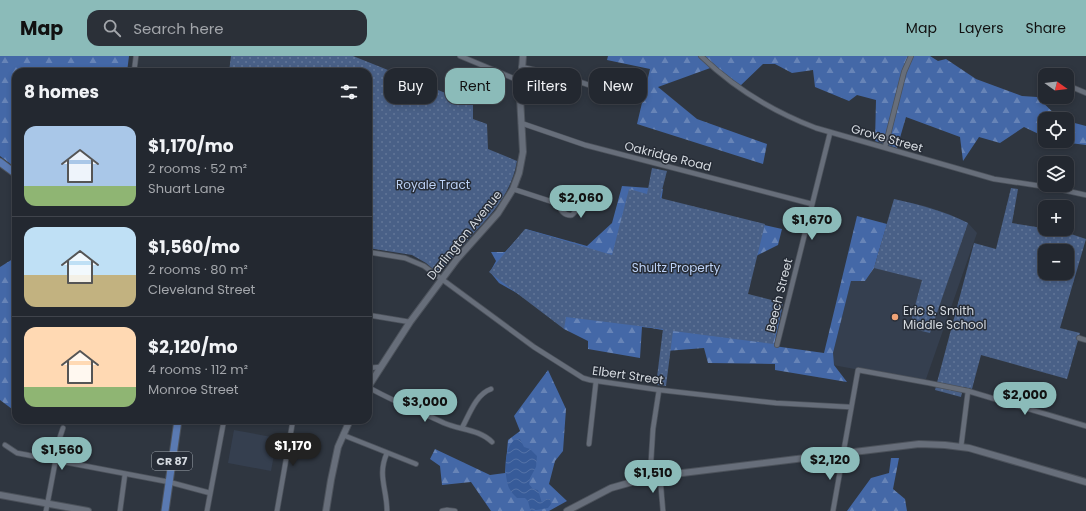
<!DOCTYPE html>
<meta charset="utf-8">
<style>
:root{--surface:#232830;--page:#2b3038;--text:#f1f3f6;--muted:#a3a6ab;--line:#40444c;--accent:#8bbbb9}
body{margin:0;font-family:Poppins,sans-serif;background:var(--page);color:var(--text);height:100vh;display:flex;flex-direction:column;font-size:15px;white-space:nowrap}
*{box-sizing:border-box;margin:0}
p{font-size:13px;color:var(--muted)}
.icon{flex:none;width:22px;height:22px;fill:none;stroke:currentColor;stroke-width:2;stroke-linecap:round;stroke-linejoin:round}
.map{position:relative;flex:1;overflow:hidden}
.details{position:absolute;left:12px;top:12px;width:360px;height:356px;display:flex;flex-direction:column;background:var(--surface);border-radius:12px;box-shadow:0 2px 6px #0003,0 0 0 1px var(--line)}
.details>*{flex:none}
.hud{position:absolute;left:384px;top:12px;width:380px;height:36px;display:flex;gap:8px}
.needle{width:26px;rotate:104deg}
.buttons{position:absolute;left:1038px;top:12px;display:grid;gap:8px}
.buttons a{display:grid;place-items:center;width:36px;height:36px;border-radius:8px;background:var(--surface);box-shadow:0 2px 6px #0003,0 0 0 1px var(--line);font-size:20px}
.price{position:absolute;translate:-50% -34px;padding:0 9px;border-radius:14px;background:var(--accent);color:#111;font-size:13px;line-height:26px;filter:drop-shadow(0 1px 2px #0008)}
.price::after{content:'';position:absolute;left:50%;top:24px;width:12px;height:9px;margin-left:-6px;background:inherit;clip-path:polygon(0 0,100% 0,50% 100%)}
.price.active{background:#222;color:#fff}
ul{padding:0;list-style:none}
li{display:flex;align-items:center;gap:12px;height:100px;padding:0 12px}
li+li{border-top:1px solid var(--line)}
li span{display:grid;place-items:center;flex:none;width:112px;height:80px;border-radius:12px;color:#555}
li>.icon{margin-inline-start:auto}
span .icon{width:48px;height:48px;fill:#fffc;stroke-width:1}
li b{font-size:17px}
h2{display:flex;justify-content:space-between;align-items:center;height:48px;padding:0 12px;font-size:17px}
.tag{padding:0 14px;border-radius:12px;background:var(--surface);box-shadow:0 2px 6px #0003,0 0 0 1px var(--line);font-size:14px;line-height:36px}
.tag.active{background:var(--accent);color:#111}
header{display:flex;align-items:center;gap:24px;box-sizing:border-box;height:56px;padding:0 20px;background:var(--accent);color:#111}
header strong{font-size:19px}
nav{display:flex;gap:22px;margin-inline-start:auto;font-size:14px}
.search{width:280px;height:36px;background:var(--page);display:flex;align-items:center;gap:10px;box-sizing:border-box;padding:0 14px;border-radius:12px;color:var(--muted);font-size:15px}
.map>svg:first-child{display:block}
.built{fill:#353f4f}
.forest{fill:url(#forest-firs)}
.park{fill:url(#park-dots);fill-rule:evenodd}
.water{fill:url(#water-waves)}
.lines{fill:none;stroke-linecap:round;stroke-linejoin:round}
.street-casing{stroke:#4c525b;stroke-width:6}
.secondary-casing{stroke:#4c525b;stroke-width:8}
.primary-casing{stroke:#4c525b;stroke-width:9}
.street{stroke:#676e7a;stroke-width:4.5}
.secondary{stroke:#676e7a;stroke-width:6}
.primary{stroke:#5a7ab2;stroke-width:7}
.poi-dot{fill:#efa377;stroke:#262c36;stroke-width:1.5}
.labels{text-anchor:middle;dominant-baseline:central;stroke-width:3;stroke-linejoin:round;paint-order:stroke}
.shield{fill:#262c36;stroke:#a0a6ad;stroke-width:1}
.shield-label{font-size:11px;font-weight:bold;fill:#d5dae0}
.street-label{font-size:12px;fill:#d5dae0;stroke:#262c36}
.park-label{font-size:12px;fill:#bdd2f6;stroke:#262c36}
.poi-label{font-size:12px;fill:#d5dae0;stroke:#262c36;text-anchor:start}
</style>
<header>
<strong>Map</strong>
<div class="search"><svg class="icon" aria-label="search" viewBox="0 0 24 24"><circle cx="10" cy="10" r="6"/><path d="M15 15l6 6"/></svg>Search here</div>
<nav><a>Map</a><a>Layers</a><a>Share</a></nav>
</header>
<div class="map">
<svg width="1086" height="455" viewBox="0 0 1086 455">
<defs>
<pattern id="forest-firs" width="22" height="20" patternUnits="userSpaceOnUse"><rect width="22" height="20" fill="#4468a7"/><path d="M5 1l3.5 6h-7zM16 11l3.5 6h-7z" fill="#6784b7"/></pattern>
<pattern id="park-dots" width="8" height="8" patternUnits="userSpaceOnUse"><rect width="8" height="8" fill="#496087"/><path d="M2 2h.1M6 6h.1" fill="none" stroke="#627698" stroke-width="1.8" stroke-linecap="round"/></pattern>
<pattern id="water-waves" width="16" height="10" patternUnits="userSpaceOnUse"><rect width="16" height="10" fill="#375b99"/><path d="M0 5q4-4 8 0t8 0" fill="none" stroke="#5372a7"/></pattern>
</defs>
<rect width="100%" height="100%" fill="#2f3640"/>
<!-- built -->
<g class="built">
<path d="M894 143 925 150 949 158 968 167 977 177 925 326 833 309V297L851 225 874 212Z"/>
<path d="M234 374 277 382 271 415 228 407Z"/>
</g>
<!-- forest -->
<g class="forest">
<path d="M0 0H129L127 16H16V112L0 100Z"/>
<path d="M608 0H930L938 5 946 3 976 23 1022 40 1037 41 1060 63H1045V81L1024 71 1000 87 979 81 963 105 960 81 906 61 897 92 875 85 876 44 857 39 849 45 815 31 813 14 792 17 775 8H763L739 31 713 11 658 31 697 63 767 88 763 108 637 68 650 13 607 4Z"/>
<path d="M1067 65 1086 70V89L1054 85H1067Z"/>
<path d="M622 130 663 133 661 146 782 173 778 189 752 202 744 238 782 253 774 290 824 297 857 160 887 168 874 212 865 225H851L833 297 834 309 847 326 775 314V308L708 307 704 292 666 295 668 275 651 272 642 271 640 302 588 293V285L564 273V264L499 227 490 216 496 205 491 196H505L526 173 587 190 612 167Z"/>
<path d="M16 201V356L0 344V211Z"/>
<path d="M548 314 566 353 563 395 555 405 549 428 567 445 549 455H491L471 426 442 429 440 410 430 403 435 393 490 419 505 417 508 384 520 375 514 360Z"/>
<path d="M891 402H899L893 433 905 443 907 455H847L871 422 889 417Z"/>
</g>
<!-- park -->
<g class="park">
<path d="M231 0H353L473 48V63L487 68 488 93 517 105C512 136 492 158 471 180 460 193 450 205 439 218L426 207 412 199 368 192V16H229Z"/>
<path d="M652 112 667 115 660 142 765 168 748 238 783 247 773 288 673 275 666 330 656 329 663 273 566 261 564 273 489 216 525 173 612 199 629 133 647 138Z"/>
<path d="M1011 132 1018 133 1012 167 1055 174 1056 173H1066L1065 176 1086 183 1060 272 1080 277 1067 323 981 299 972 333 963 331 961 341 935 334 974 187 996 193ZM1045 195H1067V217H1045Z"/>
<path d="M894 143C920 149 944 155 968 167L930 277 909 272 922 224 874 212Z"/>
</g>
<!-- water -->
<path class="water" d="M516 383H520L524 391 530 393 537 400 536 411 530 422 529 428 533 433 538 434 542 447 546 443H550L551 448 548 452 531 455 530 453 528 445 525 442H517C514 439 511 436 509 432 504 420 503 390 516 383Z"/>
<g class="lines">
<defs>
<g id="street">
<path d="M460 0 520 25"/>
<path d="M701 0C734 32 774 56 816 72L994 123 1054 132 1086 139"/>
<path d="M521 11C551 17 579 24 607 36"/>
<path d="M134 16 136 0"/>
<path d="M1067 29 1086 37"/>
<path d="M521 67 585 89 812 148"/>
<path d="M885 91 904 16 911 0"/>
<path d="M513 133 559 148"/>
<path d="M566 143 574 144 577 149 576 155 572 159C565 160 560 155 559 148L561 145Z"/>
<path d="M368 196 405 202 424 210 534 291 583 322 590 324 660 334 776 347 850 351"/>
<path d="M368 259 410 266"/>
<path d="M1079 282 1086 284"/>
<path d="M777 289 830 77"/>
<path d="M368 312 380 311"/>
<path d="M368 331C392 345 419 355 444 367 460 374 479 373 492 386"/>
<path d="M462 372C469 359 476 338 491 333"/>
<path d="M343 379 416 408"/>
<path d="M589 388 596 325"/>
<path d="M5 389 17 397 169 426 210 437"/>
<path d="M961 391 968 335"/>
<path d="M387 397C377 419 387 433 387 455"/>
<path d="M660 420 663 455"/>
<path d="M650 421 653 373 659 334"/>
<path d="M46 455 60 381 63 372"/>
<path d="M120 455 125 418"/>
<path d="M207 455 224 364"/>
<path d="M277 455 293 364"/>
<path d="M442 455 447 454 455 455"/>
<path d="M833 455 858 314 929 327 968 335 1086 370"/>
</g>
<g id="secondary">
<path d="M368 331 410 266 457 203 498 157 513 133 519 117 523 96 520 41 523 0"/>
<path d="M0 439 88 455"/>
<path d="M326 455 331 424 338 391 350 364"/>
<path d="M567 455 611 432 650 421 919 388 945 389 969 392 1086 426"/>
</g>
<g id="primary">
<path d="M0 106 16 118"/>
<path d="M165 455 178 364"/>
</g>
</defs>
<!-- street casing -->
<use href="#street" class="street-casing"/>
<!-- secondary casing -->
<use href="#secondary" class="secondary-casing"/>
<!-- primary casing -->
<use href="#primary" class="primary-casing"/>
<!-- street -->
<use href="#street" class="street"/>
<!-- secondary -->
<use href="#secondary" class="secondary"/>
<!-- primary -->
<use href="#primary" class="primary"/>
</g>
<!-- markers -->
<circle class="poi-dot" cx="895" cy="261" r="4"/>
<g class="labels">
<!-- shield labels -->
<rect class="shield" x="152" y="396" width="40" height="18" rx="3"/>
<g class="shield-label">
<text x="172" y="405">CR 87</text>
</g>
<!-- street labels -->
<g class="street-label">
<text transform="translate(887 82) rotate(16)">Grove Street</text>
<text transform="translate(668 100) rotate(14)">Oakridge Road</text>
<text transform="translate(464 179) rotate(-51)">Darlington Avenue</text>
<text transform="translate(779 239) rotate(-76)">Beech Street</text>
<text transform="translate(628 319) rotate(8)">Elbert Street</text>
</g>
<!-- park labels -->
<g class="park-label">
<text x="433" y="128">Royale Tract</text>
<text x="676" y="211">Shultz Property</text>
</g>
<!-- poi labels -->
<g class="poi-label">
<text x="903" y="254">Eric S. Smith<tspan x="903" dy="14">Middle School</tspan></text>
</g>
</g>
</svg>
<div class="buttons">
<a><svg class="needle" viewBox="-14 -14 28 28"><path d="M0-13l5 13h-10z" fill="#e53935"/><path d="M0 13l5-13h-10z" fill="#a3a6ab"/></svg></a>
<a><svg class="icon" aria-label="locate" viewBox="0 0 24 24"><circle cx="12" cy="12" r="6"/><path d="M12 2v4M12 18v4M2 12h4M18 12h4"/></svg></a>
<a><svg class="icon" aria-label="layers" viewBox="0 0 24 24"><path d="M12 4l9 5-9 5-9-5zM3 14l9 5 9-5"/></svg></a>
<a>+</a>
<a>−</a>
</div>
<b class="price" style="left:581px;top:163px">$2,060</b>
<b class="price" style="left:812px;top:185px">$1,670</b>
<b class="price" style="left:1025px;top:360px">$2,000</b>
<b class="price" style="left:425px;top:367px">$3,000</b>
<b class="price active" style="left:293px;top:411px">$1,170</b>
<b class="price" style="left:62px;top:415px">$1,560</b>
<b class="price" style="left:830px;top:425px">$2,120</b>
<b class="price" style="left:653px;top:438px">$1,510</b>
<div class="hud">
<a class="tag">Buy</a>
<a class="tag active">Rent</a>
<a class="tag">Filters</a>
<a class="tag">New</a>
</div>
<section class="details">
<h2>8 homes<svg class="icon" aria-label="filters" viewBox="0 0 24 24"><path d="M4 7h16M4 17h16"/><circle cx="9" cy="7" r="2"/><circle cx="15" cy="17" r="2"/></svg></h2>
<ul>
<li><span style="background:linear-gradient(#a9c7e8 75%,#8fb573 0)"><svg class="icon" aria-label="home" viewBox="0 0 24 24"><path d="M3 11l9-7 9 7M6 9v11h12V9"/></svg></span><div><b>$1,170/mo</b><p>2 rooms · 52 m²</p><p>Shuart Lane</p></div></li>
<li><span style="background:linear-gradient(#bfe0f5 60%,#c2b280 0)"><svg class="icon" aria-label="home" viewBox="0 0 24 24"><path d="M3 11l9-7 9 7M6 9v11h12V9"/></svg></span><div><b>$1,560/mo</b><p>2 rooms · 80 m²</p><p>Cleveland Street</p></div></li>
<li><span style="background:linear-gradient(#ffd9b3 75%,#8fb573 0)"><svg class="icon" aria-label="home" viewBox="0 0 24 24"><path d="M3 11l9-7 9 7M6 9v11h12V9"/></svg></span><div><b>$2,120/mo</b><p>4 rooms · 112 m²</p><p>Monroe Street</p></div></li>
</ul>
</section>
</div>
